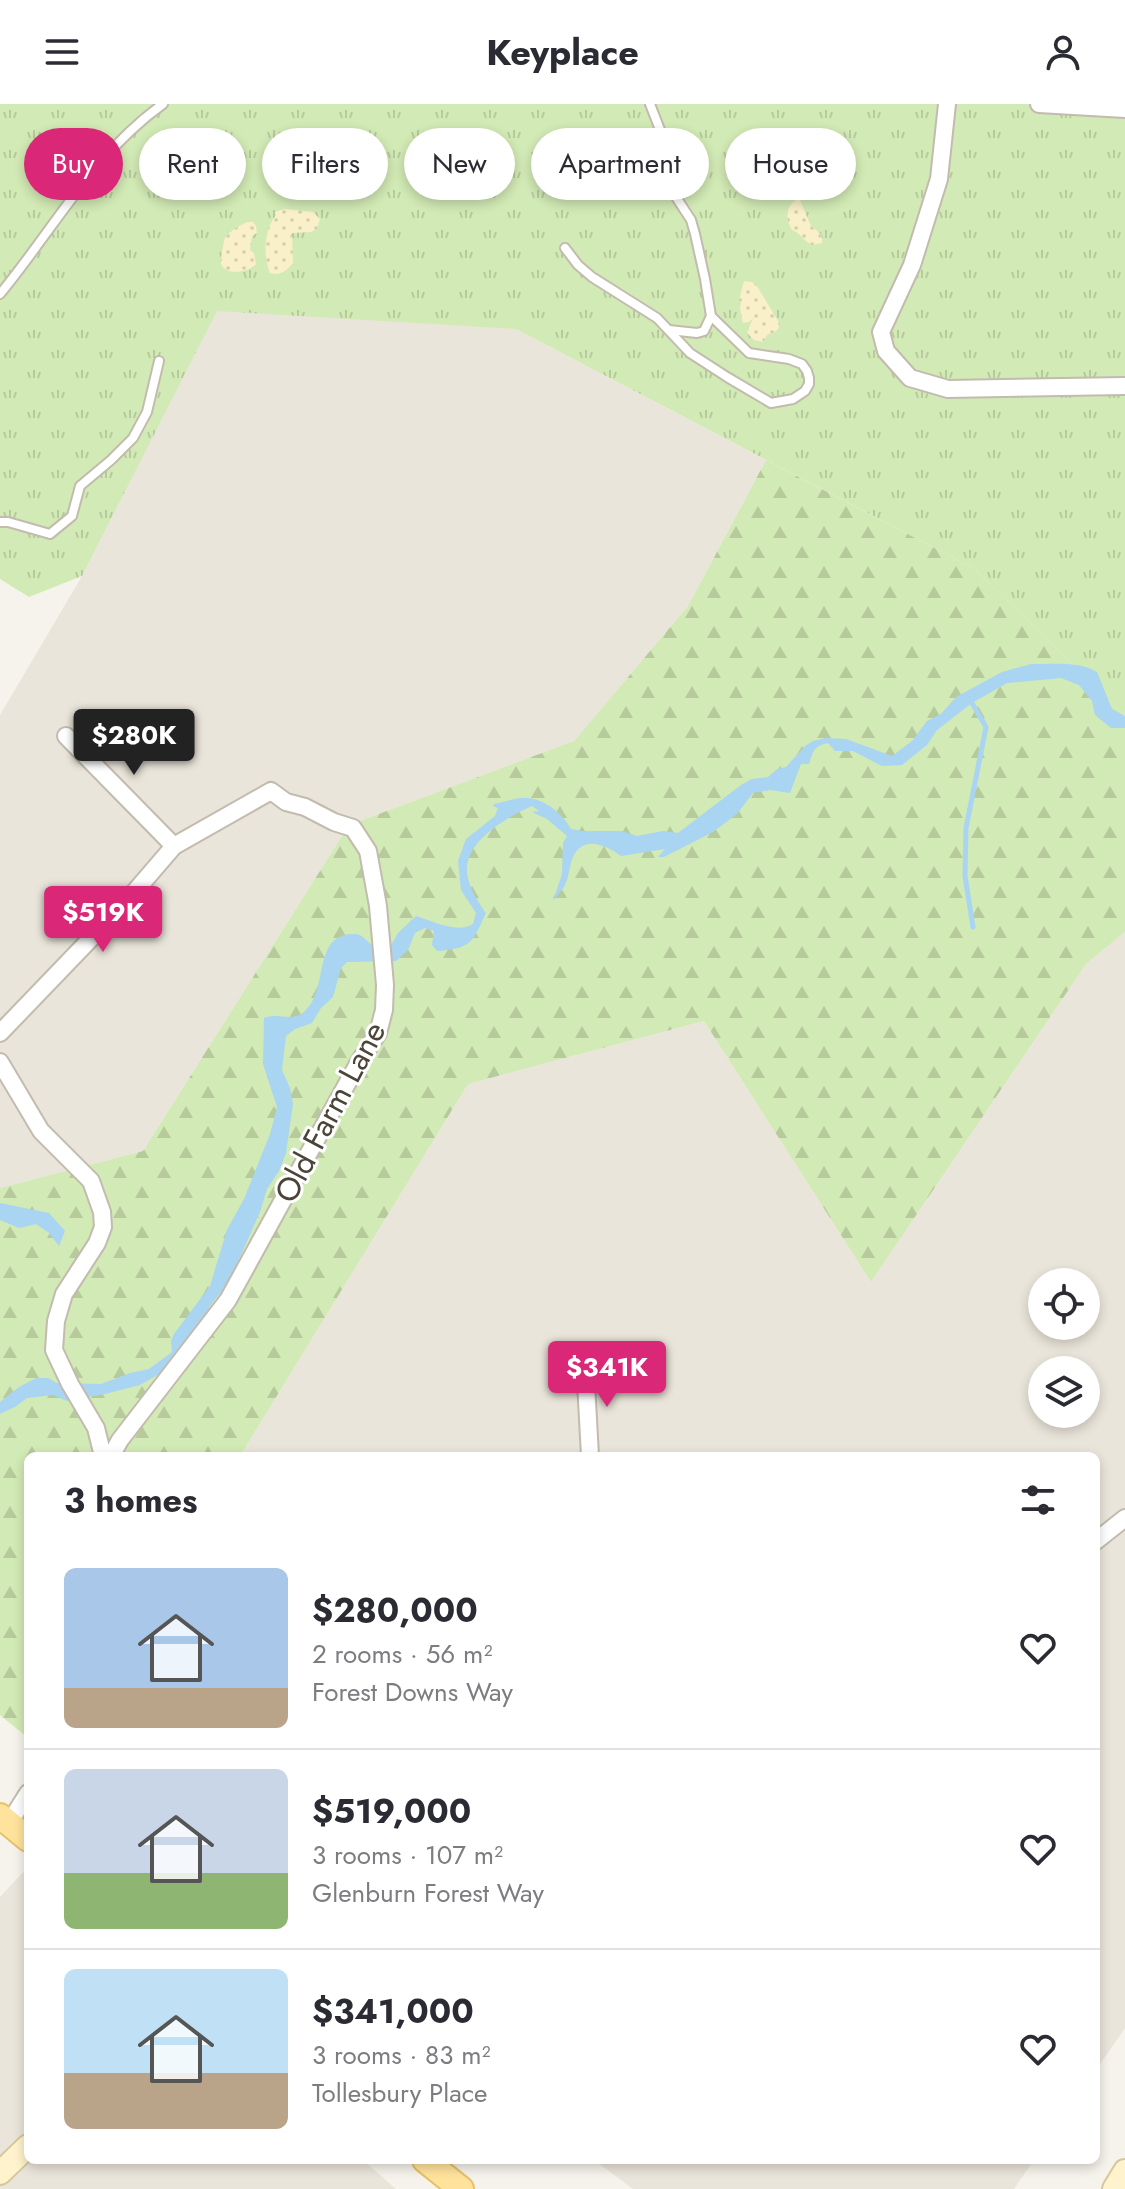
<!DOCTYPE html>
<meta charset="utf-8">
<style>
:root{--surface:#fff;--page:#f2f2f3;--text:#2b2b33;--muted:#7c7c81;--line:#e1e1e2;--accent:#db2777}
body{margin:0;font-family:Jost,sans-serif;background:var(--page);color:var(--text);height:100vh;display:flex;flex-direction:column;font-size:30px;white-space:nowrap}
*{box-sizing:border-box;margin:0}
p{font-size:26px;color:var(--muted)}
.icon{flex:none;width:44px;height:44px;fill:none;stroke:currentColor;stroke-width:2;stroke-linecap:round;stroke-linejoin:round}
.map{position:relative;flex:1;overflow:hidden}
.side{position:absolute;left:24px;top:1348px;width:1076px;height:712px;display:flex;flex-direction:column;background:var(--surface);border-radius:12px;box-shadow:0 4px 12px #0003}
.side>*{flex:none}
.banner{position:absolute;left:24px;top:24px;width:1078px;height:72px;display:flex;gap:16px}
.buttons{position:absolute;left:1028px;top:1164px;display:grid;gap:16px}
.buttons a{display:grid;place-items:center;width:72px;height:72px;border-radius:50%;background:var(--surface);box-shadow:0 4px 12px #0003;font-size:40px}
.price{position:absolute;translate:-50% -68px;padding:0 18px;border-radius:8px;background:var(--accent);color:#fff;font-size:26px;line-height:52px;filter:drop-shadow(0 2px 4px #0008)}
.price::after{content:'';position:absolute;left:50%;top:48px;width:24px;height:18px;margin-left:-12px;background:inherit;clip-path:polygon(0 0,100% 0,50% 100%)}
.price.active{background:#222;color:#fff}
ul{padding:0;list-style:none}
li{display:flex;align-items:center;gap:24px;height:200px;padding:0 40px}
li+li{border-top:2px solid var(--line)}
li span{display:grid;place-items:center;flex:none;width:224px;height:160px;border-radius:12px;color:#555}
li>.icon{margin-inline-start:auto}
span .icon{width:96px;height:96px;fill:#fffc;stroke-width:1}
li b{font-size:34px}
h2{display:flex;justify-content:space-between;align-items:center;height:96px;padding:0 40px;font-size:34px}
.tag{padding:0 28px;border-radius:36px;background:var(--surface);box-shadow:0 4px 12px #0003;font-size:28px;line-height:72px}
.tag.active{background:var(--accent);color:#fff}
header{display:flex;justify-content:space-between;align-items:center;height:104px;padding:0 40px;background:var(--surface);font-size:36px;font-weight:700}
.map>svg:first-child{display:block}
.residential{fill:#eae5da;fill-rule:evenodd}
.grass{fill:url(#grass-tufts)}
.forest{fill:url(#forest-firs)}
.sand{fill:url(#sand-dots)}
.water{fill:#a9d4f2}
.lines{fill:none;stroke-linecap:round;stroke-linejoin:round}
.stream{stroke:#a9d4f2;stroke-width:5}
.lane-casing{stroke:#c2bbae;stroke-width:12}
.street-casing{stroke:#c2bbae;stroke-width:20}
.secondary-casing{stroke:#d6c79b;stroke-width:26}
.primary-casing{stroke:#e6c16a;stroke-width:28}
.lane{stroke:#fff;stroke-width:8}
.street{stroke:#fff;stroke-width:16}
.secondary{stroke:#fff3cd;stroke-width:22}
.primary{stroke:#ffe39c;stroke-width:24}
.labels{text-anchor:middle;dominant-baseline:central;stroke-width:6;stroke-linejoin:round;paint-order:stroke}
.street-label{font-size:32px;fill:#4b4439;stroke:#fff}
</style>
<header><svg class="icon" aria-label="menu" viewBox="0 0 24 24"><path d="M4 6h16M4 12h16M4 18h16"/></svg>Keyplace<svg class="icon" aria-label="person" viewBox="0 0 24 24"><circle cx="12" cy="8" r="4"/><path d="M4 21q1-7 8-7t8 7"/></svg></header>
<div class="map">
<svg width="1125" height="2085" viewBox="0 0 1125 2085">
<defs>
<pattern id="grass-tufts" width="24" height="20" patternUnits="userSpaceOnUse" patternTransform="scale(2)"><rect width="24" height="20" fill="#d2eab5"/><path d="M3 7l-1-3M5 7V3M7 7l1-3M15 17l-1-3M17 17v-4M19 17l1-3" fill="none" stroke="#b6ca9c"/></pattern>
<pattern id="forest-firs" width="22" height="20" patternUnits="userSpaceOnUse" patternTransform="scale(2)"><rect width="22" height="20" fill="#d2eab5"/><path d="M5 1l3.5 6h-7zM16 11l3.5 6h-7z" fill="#b6ca9c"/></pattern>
<pattern id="sand-dots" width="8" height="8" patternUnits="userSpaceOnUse" patternTransform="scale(2)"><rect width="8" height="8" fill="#f9efc9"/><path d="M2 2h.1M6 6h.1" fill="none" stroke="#d7cead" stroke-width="1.8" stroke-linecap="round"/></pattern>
</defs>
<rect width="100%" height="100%" fill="#f6f3ec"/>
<!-- residential -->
<g class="residential">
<path d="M217 206 516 225 766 356 688 502 574 637 349 721 143 1047 0 1084V611L82 472Z"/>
<path d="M1125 828V1924L1096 1966V1352H240L468 980 704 917 871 1178 1086 860ZM1042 1178H1086V1222H1042ZM1042 1266H1086V1310H1042Z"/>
<path d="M26 1765 28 1767V2056H363L396 2085H0V1793Z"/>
<path d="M594 2056H1034L1014 2085H633Z"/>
</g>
<!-- grass -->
<path class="grass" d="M0 0H1125V612L975 465 516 225 217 207 82 472 29 493 0 475Z"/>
<!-- forest -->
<path class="forest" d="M766 356 975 465 1125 612V828L1086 860 871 1178 704 917 468 980 240 1352H28V1634L0 1611V1084L143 1047 349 721 574 637 688 502Z"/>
<!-- sand -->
<g class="sand">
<path d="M796 96H800L811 122 822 131V139L812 141C804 137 800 129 792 126 786 116 785 103 796 96Z"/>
<path d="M285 105 313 108 320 115 317 125 311 128 292 129 293 159C286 167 281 172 270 169 263 152 264 126 276 111L275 108Z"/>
<path d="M247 118H253L256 122 257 129 252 132 250 146 254 149 256 160C249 168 227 173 221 160 220 157 222 150 222 147 223 144 224 136 225 134 231 126 239 122 247 118Z"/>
<path d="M744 177 752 178 757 182 780 220C778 228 774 228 767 231L763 238 754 236 747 229 753 214 749 218 743 219 740 205 741 199 739 196Z"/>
</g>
<!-- water -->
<g class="water">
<path d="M1031 560C1052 560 1080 557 1097 568L1112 605 1125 612V624H1111L1095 611 1092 597 1079 581 1061 574 1007 579 972 599 937 626 927 641 902 661 882 662 853 647H835L828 639C814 642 813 647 809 660H801L790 689 770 686 753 689 737 710 713 728 664 753H658L665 745 621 752C609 743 587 731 575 749 569 758 570 771 565 781 562 786 557 792 553 797L562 770 563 739 567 732 547 715 532 708 539 707 532 702C509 712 468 735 467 764 466 779 478 798 486 809 472 839 472 844 437 847L432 841 434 827 425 824 415 829 408 846 396 857 347 858 341 864 333 893 321 904 312 919 295 925 286 932 282 966 290 984 293 1000 286 1049 279 1067 267 1085 260 1108 228 1180 212 1199 188 1241 166 1266 140 1281 105 1290 67 1297 53 1291 27 1294 15 1303 0 1310V1298L19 1283 36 1274H48L57 1279 101 1280 130 1269 149 1265 172 1248 171 1237 174 1230 210 1182 227 1126 244 1095 270 1030 277 1003 263 960 264 914C279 908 292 919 305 907 330 884 311 828 356 830 363 831 366 837 371 840 376 843 384 843 390 843L398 829 416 812C433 817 457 830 473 820L476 809 461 786 458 757 466 735 495 712 498 704 493 702 494 700C505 698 518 693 528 694 546 696 563 710 571 725L582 727H622L637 732 663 727 678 729 741 681 752 675 768 673 777 665 786 663 805 642 813 637 825 634 846 635 892 652 912 637 927 617 941 610 956 593 1002 568Z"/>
<path d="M0 1099 49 1109 65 1127 59 1142 49 1129 36 1120 19 1124 0 1116Z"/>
</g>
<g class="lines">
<!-- stream -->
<path class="stream" d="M972 599 986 623 966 724 965 772 973 823"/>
<defs>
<g id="lane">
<path d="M565 144 578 161 592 173 657 214 690 249 727 273 771 299 793 295 805 287 809 280V274L807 267 802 260 789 255 749 249 711 212 705 175 695 130 691 116 676 93 670 74 671 54 650 0"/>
<path d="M0 190C53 126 94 49 163 0"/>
<path d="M669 226 697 229 704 227 711 212"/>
<path d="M0 418H8L50 430 72 412 80 382 111 356 133 334 147 308 159 257"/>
</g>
<g id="street">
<path d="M947 0 939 75 912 161 881 228 886 247 910 274 948 285 1125 282"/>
<path d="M1039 0 1125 5"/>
<path d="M66 632 174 742"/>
<path d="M0 929 125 799 174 742 271 687 286 698 305 703 334 718 353 724 368 747 378 802 385 881 384 906 378 929 359 958 228 1196 120 1336 111 1352"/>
<path d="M0 958 41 1027 91 1077 102 1108 103 1123 97 1139 64 1190 56 1217 54 1246 70 1280 96 1324 103 1352"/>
<path d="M585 1260 590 1352"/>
<path d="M1096 1437 1125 1414"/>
<path d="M9 1719 28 1689"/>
</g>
<g id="secondary">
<path d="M0 2069 28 2042"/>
<path d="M1114 2085 1125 2067"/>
</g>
<g id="primary">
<path d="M0 1712 28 1735"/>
<path d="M425 2056 461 2085"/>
</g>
</defs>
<!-- lane casing -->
<use href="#lane" class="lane-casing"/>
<!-- street casing -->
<use href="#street" class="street-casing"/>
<!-- secondary casing -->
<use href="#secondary" class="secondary-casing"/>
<!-- primary casing -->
<use href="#primary" class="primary-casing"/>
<!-- lane -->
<use href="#lane" class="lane"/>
<!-- street -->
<use href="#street" class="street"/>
<!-- secondary -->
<use href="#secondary" class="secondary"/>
<!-- primary -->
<use href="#primary" class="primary"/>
</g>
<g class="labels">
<!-- street labels -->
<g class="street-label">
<text transform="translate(330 1008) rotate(-62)">Old Farm Lane</text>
</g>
</g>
</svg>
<div class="buttons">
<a><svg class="icon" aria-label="locate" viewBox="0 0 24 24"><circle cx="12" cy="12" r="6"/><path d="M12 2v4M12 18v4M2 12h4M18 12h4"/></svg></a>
<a><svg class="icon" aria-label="layers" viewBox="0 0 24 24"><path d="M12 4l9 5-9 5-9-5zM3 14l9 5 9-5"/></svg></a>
</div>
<b class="price active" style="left:134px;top:673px">$280K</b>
<b class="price" style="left:103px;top:850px">$519K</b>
<b class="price" style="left:607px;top:1305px">$341K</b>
<div class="banner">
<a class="tag active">Buy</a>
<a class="tag">Rent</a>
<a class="tag">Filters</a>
<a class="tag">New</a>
<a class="tag">Apartment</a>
<a class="tag">House</a>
</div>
<section class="side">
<h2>3 homes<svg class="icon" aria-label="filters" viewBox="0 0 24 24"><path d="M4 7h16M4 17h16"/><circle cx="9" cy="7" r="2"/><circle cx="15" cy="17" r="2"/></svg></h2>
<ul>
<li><span style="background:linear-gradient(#a9c7e8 75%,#b9a48a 0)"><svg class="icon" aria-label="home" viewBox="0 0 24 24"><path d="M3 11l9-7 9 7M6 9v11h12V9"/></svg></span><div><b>$280,000</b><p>2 rooms · 56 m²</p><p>Forest Downs Way</p></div><svg class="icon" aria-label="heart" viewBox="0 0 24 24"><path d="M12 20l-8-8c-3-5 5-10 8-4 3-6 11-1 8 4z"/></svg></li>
<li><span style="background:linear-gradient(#c9d6e8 65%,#8fb573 0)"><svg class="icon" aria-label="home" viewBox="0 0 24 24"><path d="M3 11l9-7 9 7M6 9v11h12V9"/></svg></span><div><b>$519,000</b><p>3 rooms · 107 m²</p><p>Glenburn Forest Way</p></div><svg class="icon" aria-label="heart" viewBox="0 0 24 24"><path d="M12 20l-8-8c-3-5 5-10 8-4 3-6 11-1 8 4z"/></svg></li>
<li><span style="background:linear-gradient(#bfe0f5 65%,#b9a48a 0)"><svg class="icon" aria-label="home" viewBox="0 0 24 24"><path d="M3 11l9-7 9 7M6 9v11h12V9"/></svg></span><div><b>$341,000</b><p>3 rooms · 83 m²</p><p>Tollesbury Place</p></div><svg class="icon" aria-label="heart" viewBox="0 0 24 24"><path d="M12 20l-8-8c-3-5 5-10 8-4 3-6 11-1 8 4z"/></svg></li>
</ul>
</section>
</div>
